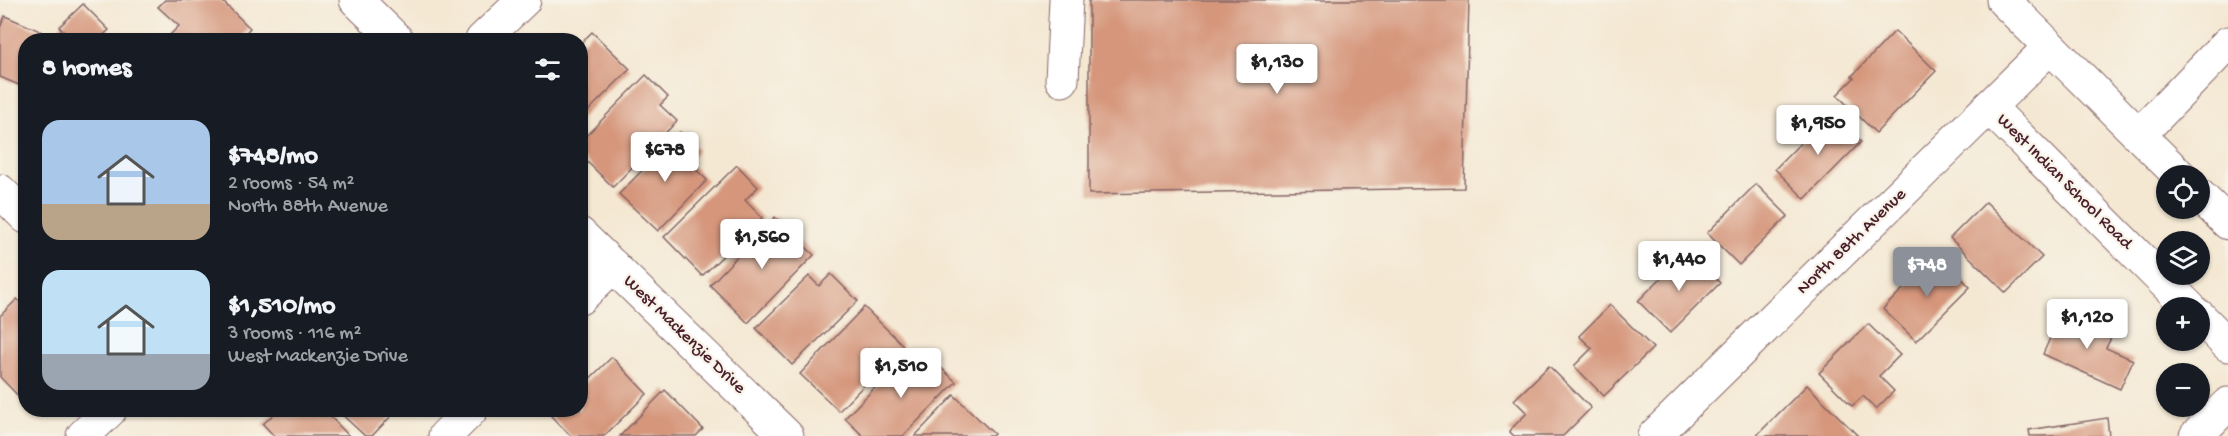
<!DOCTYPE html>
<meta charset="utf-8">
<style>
:root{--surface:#171b24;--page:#242831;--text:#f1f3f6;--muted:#9ea1a6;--accent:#8c9099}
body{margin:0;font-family:"Gochi Hand",sans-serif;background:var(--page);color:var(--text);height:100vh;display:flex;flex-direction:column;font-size:22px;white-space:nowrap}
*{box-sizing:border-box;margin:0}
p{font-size:20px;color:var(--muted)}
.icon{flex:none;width:33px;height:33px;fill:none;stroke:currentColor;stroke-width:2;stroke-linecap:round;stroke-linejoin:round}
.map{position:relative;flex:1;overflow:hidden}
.side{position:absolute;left:18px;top:33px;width:570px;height:384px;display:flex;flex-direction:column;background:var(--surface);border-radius:24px;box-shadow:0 2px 4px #0004}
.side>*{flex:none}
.controls{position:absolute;left:2156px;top:165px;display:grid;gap:12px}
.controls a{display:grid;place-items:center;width:54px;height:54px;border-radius:50%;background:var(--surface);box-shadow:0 2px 4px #0004;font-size:30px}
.price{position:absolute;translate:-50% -51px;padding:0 14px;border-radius:6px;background:#fff;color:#222;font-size:20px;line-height:39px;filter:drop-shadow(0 2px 3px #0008)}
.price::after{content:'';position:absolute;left:50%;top:36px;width:18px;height:14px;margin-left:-9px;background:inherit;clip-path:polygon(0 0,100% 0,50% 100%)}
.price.current{background:var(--accent);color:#fff}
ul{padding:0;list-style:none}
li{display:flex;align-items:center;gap:18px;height:150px;padding:0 24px}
li span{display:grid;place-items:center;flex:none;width:168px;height:120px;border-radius:18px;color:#555}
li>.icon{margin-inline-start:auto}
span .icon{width:72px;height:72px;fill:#fffc;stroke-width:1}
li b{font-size:26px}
h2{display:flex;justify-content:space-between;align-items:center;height:72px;padding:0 24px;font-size:26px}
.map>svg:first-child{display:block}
.building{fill:#d5967b}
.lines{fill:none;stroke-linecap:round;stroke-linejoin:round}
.minor-casing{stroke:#866566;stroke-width:35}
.major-casing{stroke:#866566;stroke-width:35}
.minor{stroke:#fff;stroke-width:33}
.major{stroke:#fff;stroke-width:33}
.labels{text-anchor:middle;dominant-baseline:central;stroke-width:4.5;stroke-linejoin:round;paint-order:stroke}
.street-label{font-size:18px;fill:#4a1f2b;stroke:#f7f3e8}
</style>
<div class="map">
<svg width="2228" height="436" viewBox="0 0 2228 436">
<rect width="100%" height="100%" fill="#f7f3e8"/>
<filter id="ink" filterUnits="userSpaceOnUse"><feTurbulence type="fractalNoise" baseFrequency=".0167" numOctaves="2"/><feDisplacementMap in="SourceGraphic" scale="12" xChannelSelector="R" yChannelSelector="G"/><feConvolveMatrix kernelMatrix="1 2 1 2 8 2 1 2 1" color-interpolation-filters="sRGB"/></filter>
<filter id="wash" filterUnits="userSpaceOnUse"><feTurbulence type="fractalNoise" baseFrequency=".008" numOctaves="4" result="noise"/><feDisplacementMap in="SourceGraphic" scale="24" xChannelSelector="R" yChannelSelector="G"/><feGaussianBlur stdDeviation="1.35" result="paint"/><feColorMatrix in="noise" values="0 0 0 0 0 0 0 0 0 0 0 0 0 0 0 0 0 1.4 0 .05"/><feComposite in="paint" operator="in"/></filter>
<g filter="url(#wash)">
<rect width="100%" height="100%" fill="#f4e8d3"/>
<g id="blocks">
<!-- building -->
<g class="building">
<path d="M165 0H221L250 28 239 40H174L169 36 179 26 158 7Z"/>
<path d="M1089 0H1469L1464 188 1089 194Z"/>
<path d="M83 4 109 30 98 40H72L59 27Z"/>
<path d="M5 16 54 37 52 40H26V88L0 77V28Z"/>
<path d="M1895 31 1936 71 1876 133 1837 95 1854 78 1852 76Z"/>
<path d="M592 32 630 69 580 119V44Z"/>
<path d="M646 75 668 97 660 105 677 121 613 187 580 155V142Z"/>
<path d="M1831 112 1861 142 1805 199 1775 169Z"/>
<path d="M680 132 698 150 687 161 707 180 658 231 619 194Z"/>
<path d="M737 165 758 187 745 200 762 218 702 276 664 237Z"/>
<path d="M1756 184 1788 216 1739 265 1707 233Z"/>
<path d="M1986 202 2042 257 2006 293 1950 238Z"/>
<path d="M775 217 814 255 748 323 710 285Z"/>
<path d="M1688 251 1720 283 1670 333 1638 301Z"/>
<path d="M1938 254 1970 287 1916 341 1883 309Z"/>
<path d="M831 274 858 301 792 365 756 328 809 276 819 286Z"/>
<path d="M17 299 26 308 24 402 0 377V316Z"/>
<path d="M1610 305 1653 348 1604 396 1574 366 1592 348 1579 336Z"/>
<path d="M864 307 903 345 839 411 800 374Z"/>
<path d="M2062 311 2113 334 2106 348 2133 360 2120 389 2043 354Z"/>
<path d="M1868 324 1900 355 1879 376 1894 391 1876 409 1863 396 1852 406 1819 373Z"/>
<path d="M910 352 926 368 933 360 956 382 903 436H863L845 418Z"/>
<path d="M612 357 647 394 604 436H571L551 416 559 410H580V388Z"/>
<path d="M1549 366 1591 408 1563 436H1514L1509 431 1527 413 1514 400Z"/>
<path d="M1807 385 1858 436H1756Z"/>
<path d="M665 390 703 429 696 436H620Z"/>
<path d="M954 395 994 434 992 436H915Z"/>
<path d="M278 410H324L349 436H274L263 424Z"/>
<path d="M337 410H397L372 436H365Z"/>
<path d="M2107 418 2109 436H2030L2029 430Z"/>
</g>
</g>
</g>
<g filter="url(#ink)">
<use href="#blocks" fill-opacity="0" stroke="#866566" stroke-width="1.5"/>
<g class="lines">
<defs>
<g id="minor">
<path d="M356 0 397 40"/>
<path d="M482 40 524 0"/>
<path d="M1062 80 1066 0"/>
<path d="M1989 107 2190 308"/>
<path d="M2139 135 2228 43"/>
<path d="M0 191 26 217"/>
<path d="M580 234 787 436"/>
<path d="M580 298 613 266"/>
<path d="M2199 316 2228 345"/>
<path d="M83 436 110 410"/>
<path d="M445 436 471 410"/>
<path d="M1654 436 2050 47"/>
<path d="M2196 436 2228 404"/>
</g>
<g id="major">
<path d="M2003 0 2180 176"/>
<path d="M2199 195 2228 223"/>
</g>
</defs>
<!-- minor casing -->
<use href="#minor" class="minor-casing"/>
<!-- major casing -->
<use href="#major" class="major-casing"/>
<!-- minor -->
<use href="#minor" class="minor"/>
<!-- major -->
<use href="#major" class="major"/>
</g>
</g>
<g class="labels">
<!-- street labels -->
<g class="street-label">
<text transform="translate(2064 182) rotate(45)">West Indian School Road</text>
<text transform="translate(1852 242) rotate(-44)">North 88th Avenue</text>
<text transform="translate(684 335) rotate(44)">West Mackenzie Drive</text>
</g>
</g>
</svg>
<div class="controls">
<a><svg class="icon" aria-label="locate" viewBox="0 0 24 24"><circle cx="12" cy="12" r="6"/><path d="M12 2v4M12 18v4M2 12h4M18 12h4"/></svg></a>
<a><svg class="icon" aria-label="layers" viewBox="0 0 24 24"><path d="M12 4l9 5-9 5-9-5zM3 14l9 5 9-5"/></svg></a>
<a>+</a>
<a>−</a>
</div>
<b class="price" style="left:1277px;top:95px">$1,130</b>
<b class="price" style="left:1818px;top:156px">$1,950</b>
<b class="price" style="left:665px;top:183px">$678</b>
<b class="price" style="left:762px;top:270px">$1,560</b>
<b class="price" style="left:1679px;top:292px">$1,440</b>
<b class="price current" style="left:1927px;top:298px">$748</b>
<b class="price" style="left:2087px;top:350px">$1,120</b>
<b class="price" style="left:901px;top:399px">$1,510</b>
<section class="side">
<h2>8 homes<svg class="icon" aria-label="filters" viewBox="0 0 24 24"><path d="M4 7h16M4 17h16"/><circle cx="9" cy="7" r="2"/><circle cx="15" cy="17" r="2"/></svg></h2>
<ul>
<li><span style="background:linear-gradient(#a9c7e8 70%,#b9a48a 0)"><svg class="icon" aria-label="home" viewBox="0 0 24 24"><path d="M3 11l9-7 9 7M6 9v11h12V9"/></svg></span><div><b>$748/mo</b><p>2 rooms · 54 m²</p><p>North 88th Avenue</p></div></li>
<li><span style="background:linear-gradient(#bfe0f5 70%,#9aa5b1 0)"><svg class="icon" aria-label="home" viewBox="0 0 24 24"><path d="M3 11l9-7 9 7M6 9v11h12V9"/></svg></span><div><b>$1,510/mo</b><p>3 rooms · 116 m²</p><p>West Mackenzie Drive</p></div></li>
</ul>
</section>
</div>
